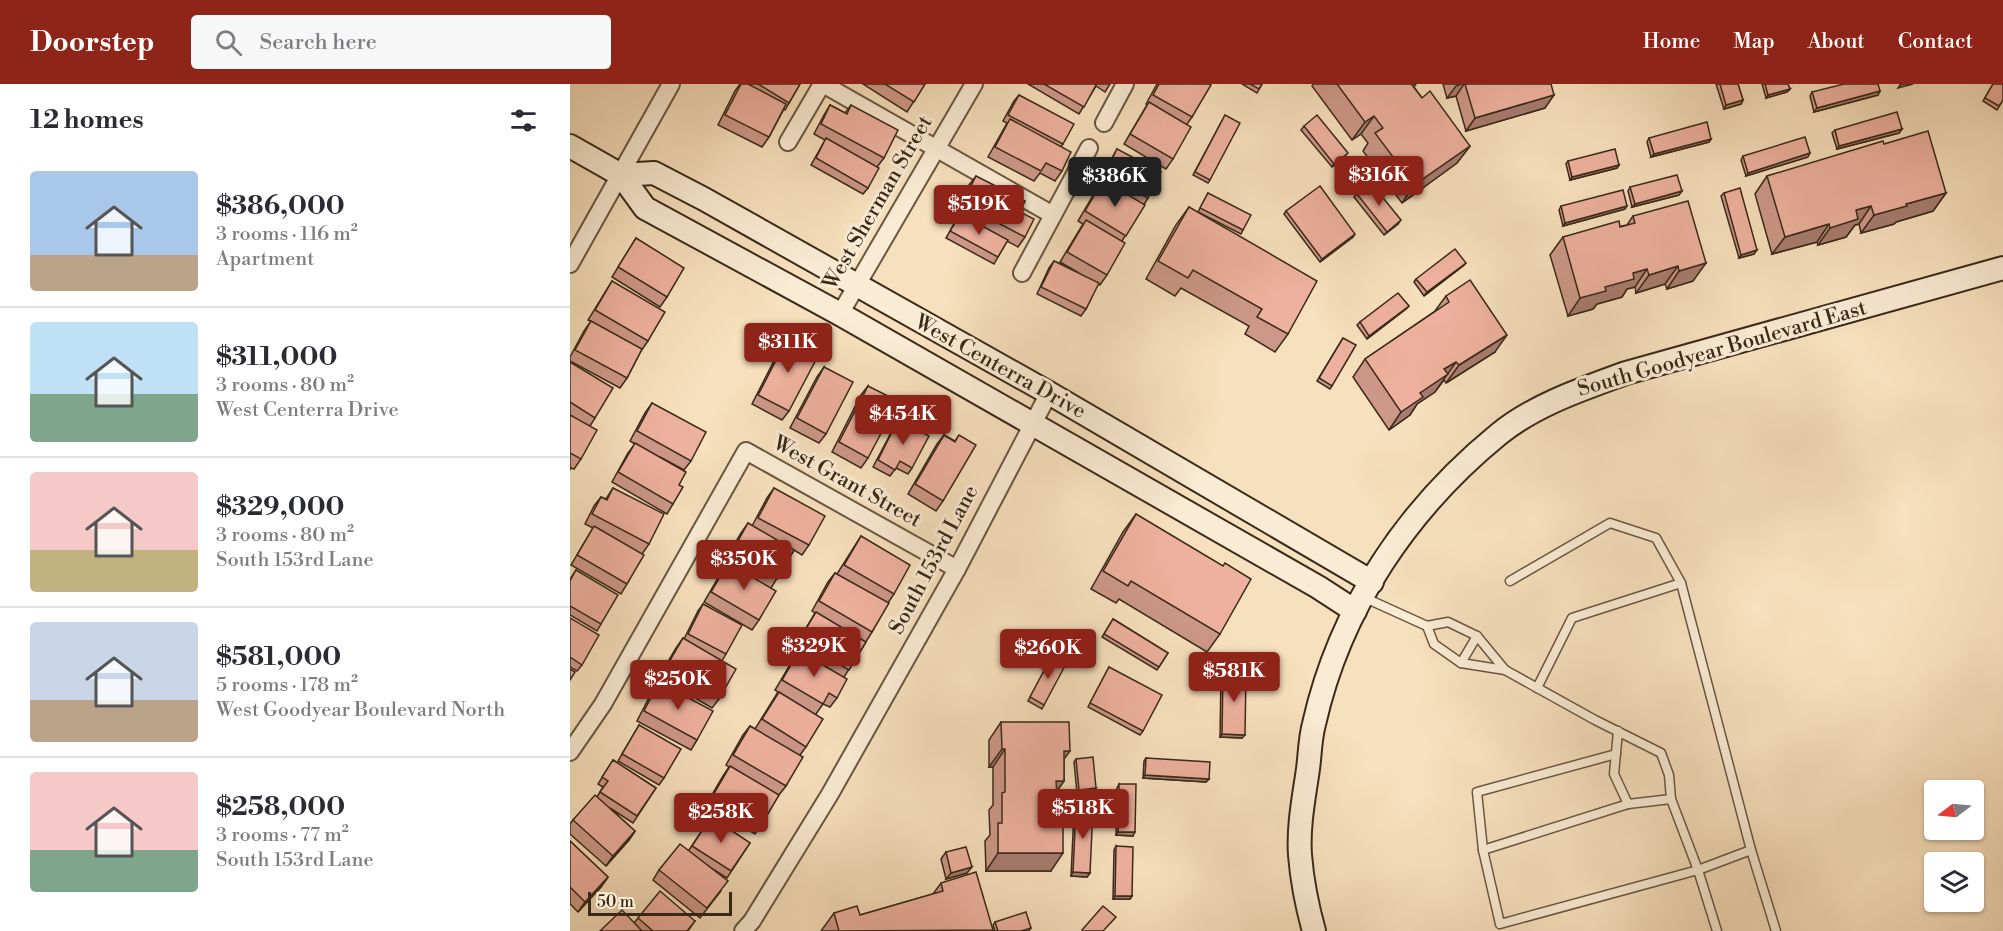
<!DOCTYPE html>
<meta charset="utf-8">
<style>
:root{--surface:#fff;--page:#f7f7f7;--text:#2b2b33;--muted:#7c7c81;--line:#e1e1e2;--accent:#8f2418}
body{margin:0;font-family:"Libre Bodoni",serif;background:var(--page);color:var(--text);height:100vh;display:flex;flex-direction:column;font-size:22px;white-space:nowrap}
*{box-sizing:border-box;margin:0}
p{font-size:20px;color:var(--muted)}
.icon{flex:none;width:33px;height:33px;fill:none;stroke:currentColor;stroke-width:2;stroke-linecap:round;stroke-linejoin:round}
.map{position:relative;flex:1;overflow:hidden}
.drawer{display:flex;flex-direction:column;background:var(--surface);width:570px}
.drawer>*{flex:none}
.needle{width:39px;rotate:254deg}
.fabs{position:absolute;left:1354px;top:696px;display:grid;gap:12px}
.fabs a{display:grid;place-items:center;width:60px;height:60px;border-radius:6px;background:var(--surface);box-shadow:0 2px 4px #0004;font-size:30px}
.scale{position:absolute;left:18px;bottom:15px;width:144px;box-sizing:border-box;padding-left:6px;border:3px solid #3a2918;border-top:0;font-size:16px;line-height:21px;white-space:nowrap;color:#3a2918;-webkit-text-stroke:4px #faebd4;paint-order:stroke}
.price{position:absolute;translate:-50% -51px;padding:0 14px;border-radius:6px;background:var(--accent);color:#fff;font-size:20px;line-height:39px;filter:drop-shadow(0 2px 3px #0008)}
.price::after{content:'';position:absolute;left:50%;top:36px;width:18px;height:14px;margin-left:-9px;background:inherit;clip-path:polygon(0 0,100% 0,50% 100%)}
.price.selected{background:#222;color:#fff}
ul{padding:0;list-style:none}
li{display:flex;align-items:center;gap:18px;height:150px;padding:0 30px}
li+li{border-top:2px solid var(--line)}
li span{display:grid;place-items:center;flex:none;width:168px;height:120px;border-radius:6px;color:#555}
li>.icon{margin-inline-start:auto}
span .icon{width:72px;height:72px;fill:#fffc;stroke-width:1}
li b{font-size:26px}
h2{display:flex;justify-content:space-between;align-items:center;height:72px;padding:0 30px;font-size:26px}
header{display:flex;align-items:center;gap:36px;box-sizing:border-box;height:84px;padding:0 30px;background:var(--accent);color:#fff}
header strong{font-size:28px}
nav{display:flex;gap:33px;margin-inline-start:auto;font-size:21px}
.search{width:420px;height:54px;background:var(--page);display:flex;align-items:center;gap:15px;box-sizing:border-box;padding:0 21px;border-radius:6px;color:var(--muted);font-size:22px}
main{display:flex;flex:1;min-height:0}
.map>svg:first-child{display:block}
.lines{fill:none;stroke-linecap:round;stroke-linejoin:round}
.lane-casing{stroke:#695741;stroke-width:11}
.street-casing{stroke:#695741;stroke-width:20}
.secondary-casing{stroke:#3a2918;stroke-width:26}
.lane{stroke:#faebd4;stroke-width:8}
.street{stroke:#faebd4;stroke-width:16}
.secondary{stroke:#faebd4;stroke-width:22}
.wall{fill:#cd9889;stroke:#3a2918;stroke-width:1.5}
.shaded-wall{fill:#a77c6f;stroke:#3a2918;stroke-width:1.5}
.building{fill:#eeb19f;stroke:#3a2918;stroke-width:1.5}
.labels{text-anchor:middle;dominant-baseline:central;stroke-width:6;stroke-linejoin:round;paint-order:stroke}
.street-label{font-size:21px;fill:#3a2918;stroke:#faebd4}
</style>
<header>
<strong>Doorstep</strong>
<div class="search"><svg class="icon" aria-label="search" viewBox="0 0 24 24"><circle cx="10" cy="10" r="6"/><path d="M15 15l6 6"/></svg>Search here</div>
<nav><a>Home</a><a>Map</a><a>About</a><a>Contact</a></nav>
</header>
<main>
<section class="drawer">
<h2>12 homes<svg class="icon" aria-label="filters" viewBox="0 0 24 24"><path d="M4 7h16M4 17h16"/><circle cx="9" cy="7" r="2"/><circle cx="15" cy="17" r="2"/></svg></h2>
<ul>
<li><span style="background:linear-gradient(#a9c7e8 70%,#b9a48a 0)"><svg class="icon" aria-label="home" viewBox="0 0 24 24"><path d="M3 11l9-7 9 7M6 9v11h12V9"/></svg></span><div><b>$386,000</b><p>3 rooms · 116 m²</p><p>Apartment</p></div></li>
<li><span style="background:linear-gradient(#bfe0f5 60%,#7fa58c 0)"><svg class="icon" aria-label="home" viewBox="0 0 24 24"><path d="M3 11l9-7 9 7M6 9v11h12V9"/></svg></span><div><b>$311,000</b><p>3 rooms · 80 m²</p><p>West Centerra Drive</p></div></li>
<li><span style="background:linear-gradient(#f6c9c9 65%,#c2b280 0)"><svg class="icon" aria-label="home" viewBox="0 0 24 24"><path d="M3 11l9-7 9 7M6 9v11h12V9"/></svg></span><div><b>$329,000</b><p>3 rooms · 80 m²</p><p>South 153rd Lane</p></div></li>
<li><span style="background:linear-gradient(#c9d6e8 65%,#b9a48a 0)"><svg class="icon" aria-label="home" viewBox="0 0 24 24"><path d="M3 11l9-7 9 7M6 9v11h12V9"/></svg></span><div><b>$581,000</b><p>5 rooms · 178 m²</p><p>West Goodyear Boulevard North</p></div></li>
<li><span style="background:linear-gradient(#f6c9c9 65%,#7fa58c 0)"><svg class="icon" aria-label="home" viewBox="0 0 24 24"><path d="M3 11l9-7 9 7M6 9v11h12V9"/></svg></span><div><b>$258,000</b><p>3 rooms · 77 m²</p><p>South 153rd Lane</p></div></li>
</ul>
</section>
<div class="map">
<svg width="1433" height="847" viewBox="0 0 1433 847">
<rect width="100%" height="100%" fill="#f7e0bd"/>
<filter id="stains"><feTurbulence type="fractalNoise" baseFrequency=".00333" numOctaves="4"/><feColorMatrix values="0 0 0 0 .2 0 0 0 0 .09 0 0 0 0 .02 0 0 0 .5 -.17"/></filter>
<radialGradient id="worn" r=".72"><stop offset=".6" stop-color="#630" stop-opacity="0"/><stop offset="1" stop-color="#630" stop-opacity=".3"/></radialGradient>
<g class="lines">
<defs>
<g id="lane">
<path d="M940 497 1040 439 1086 454 1111 499 1002 534 967 604"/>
<path d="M793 513 857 542 878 538 907 552 935 586"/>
<path d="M857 542 864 560 891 579 935 586 1025 636 1091 669 1099 691 1101 715 1058 720 1044 690 1048 647"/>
<path d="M891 579 907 552"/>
<path d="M1101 715 1128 786 1181 766 1111 499"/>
<path d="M1058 720 913 766 930 840 1128 786 1147 847"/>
<path d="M913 766 907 708 1046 670"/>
<path d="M1181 766 1206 847"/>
</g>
<g id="street">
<path d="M253 0 483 131"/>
<path d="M534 39 555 0"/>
<path d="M218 58 252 0"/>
<path d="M0 180 101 0"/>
<path d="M452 189 519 64"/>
<path d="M270 230 404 0"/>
<path d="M0 668 33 620 176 367 387 485"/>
<path d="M173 847 182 837 260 710 387 485 479 309"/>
</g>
<g id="secondary">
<path d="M0 62 51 91 75 124 270 230 748 503 785 527"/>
<path d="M51 91 84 89 134 115 479 309 802 498"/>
<path d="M744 847C737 822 732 796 730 771 728 742 734 713 738 685 740 670 740 654 744 640 770 524 838 424 929 350 966 320 1013 305 1056 289L1433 184"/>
</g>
</defs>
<!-- lane casing -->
<use href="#lane" class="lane-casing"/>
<!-- street casing -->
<use href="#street" class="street-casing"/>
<!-- secondary casing -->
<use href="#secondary" class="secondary-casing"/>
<!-- lane -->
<use href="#lane" class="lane"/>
<!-- street -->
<use href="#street" class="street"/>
<!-- secondary -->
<use href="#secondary" class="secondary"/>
</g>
<!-- wall -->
<g class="wall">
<path d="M170 0H178L180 1V0H230L219 19 215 26 214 25 199 53 192 63 148 41 165 7Z"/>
<path d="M293 0H355L337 28Z"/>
<path d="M458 0H540L535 8 526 2 509 30Z"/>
<path d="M587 0H639L622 33 617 40 603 75 596 85 554 60 577 21 576 20Z"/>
<path d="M672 0H692L687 9Z"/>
<path d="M743 0H846L844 3 852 14 900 62 887 79 832 119 793 67 798 59 791 50 782 56 742 2Z"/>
<path d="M873 0H981L975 24 896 47 886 12 877 14Z"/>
<path d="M1146 0H1168L1173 16 1171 20 1154 25Z"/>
<path d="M1192 0H1218L1220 5 1217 8 1196 14Z"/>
<path d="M1423 0 1433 16 1427 26 1413 17Z"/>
<path d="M1310 7 1308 11 1244 28 1240 12 1242 8Z"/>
<path d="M449 11 493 60 491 63 492 87 485 97 470 89 464 97 418 73 437 39 433 37 444 17Z"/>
<path d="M260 21 275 29 281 21 314 74 307 83 298 104 293 110 241 81 255 56 244 50 254 31Z"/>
<path d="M655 31 640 96 638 99 623 91Z"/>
<path d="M734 42 775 72 762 83 731 46Z"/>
<path d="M1332 45 1329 49 1267 65 1262 49 1265 46Z"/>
<path d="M1079 54 1141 55 1139 58 1081 73 1077 58Z"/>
<path d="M1314 60 1376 109 1363 127 1326 138 1324 140 1291 149 1289 140 1285 141 1276 153 1248 161 1247 158 1202 170 1185 110 1197 92Z"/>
<path d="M547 65 578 114 552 157 537 191 530 201 528 200 516 225 511 232 467 210 479 184 484 177 509 189 490 178 513 140 508 137 531 98H529L543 72Z"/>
<path d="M1173 72 1238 73 1176 92 1171 76Z"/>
<path d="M998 77 1049 81 1047 84 1000 96 996 80Z"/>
<path d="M406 92 450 128 455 153 448 163 437 157 424 180 376 154 389 131 385 129 399 101Z"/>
<path d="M1060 103 1109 111 1062 123 1058 107Z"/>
<path d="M638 109 673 146 671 150 628 128Z"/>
<path d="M1154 109 1184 170 1169 174 1151 112Z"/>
<path d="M787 110 828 140 814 151 784 113Z"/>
<path d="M991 122 1055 125 993 142 989 126Z"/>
<path d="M619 123 718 250 705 268 675 250 679 242 611 204 605 212 576 195 606 141Z"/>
<path d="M716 127 783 153 750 178 714 130Z"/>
<path d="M1063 132 1123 197 1097 205 1095 200 1066 209 1065 203 1057 205 1052 213 1027 220 1023 225 998 232 980 171 993 153 1057 141Z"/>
<path d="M66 154 97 213 90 223 42 193Z"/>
<path d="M896 179 893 182 854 212 844 198 846 195Z"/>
<path d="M42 197 78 257 71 267 57 294 50 304 0 277V273L14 247 21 237 18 236Z"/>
<path d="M876 212 925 268 876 299 874 296 865 308 847 320 840 331 819 346 783 293 795 275 865 227Z"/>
<path d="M839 222 836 225 797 255 787 241 790 238Z"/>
<path d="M218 253 219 327 212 336 182 320 211 263Z"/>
<path d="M773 254 762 302 760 305 747 297Z"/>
<path d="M0 278 25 334 20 342 11 375 4 385 1 384 0 386Z"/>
<path d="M254 283 256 350 249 359 220 344 247 293Z"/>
<path d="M298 302V374L291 384 262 368 291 311Z"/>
<path d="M82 319 121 377 114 386 90 373 109 401 103 420 97 430 42 398 58 369 65 360 60 357 75 329Z"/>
<path d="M328 336 342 384 338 390 326 384 320 392 303 383 324 343Z"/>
<path d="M374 351 385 357 389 351 373 417 366 427 338 410 367 360Z"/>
<path d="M43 404 79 460 72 470 57 500 51 510 1 481 23 444 15 440 24 422 31 413 36 415Z"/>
<path d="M204 404 239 461 232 471 224 466 201 504 189 536 182 546 134 518 151 489 158 479 161 480 167 470 161 466 171 449 178 439 182 442 197 414Z"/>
<path d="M566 430 650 550 637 568 549 515 546 519 521 505 553 448Z"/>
<path d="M291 452 324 510 318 519 302 548 274 593 267 614 260 623 253 620 246 630 236 663 230 671 216 702 208 712 185 750 136 721 153 692 159 683 156 681 173 651 180 642 185 645 208 608 205 606 227 569 223 566 245 529 242 527 258 498 265 489 267 490Z"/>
<path d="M6 486 31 540 27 547 0 531V495Z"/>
<path d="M133 520 156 570 152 577 149 615 142 624 89 593 106 564 113 554 114 555 128 527Z"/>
<path d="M0 534 12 581 7 587 0 583Z"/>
<path d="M543 535 598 569 587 586 532 553Z"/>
<path d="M483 570 474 621 472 625 458 617Z"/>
<path d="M539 583 573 647 570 651 518 623Z"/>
<path d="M653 588 672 654 650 653 651 591Z"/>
<path d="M89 598 127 656 121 666 67 637 82 608Z"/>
<path d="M431 638 494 675V697L487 707 481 787H416L415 757 420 751 419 726 423 721V683H419V656Z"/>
<path d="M69 641 94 694 89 701 48 677Z"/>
<path d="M576 674 639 695 636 698 573 694 574 677Z"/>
<path d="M506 675 526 704 523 707 507 709 504 678Z"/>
<path d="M43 676 86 704 63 739 40 724 65 747 59 756 36 782 0 750V740L3 736 27 713 33 703 28 700Z"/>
<path d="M549 700 563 752 546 751 547 704Z"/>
<path d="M506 724 520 789 517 793 501 792 504 727Z"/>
<path d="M141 733 180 759 157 794 138 782 151 807 130 834 83 796 89 786 119 766Z"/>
<path d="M0 757 38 793 31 803 8 828 0 820Z"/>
<path d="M546 762 562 812 560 815H543L544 766Z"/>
<path d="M376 768 397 789 376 795 371 775Z"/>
<path d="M371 799 423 846V847H251L264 829 290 831 363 810Z"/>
<path d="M68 834 125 837 118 847H30L64 839Z"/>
<path d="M425 838 461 844 459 847H425L423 841Z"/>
</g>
<!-- shaded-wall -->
<g class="shaded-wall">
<path d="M891 0H894L886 12 877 14 886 2Z"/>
<path d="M1333 0H1343L1328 4 1330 1Z"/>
<path d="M1220 5 1217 8 1196 14 1198 11Z"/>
<path d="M1310 7 1308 11 1244 28 1247 24Z"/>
<path d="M984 11 975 24 896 47 905 34Z"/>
<path d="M1173 16 1171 20 1154 25 1156 21Z"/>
<path d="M804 32 791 50 782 56 795 38Z"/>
<path d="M1332 45 1329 49 1267 65 1269 62Z"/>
<path d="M1141 55 1139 58 1081 73 1084 70Z"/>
<path d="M900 62 887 79 832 119 844 101Z"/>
<path d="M778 69 775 72 762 83 764 80Z"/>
<path d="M1240 69 1238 73 1176 92 1178 89Z"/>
<path d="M1049 81 1047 84 1000 96 1002 93Z"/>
<path d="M1112 107 1109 111 1062 123 1065 120Z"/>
<path d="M1376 109 1363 127 1326 138 1324 140 1291 149 1304 131 1336 120Z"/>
<path d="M1057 122 1055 125 993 142 995 139Z"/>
<path d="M1301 122 1289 140 1285 141 1276 153 1248 161 1260 144 1286 126Z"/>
<path d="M831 136 828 140 814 151 817 148Z"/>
<path d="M1259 140 1247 158 1202 170 1215 153Z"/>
<path d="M785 150 783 153 750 178 752 175Z"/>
<path d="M1187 166 1184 170 1169 174 1171 171Z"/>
<path d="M896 179 893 182 854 212 857 208Z"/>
<path d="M1136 179 1123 197 1097 205 1109 187Z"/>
<path d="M1108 182 1095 200 1066 209 1079 191Z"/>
<path d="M1077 185 1065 203 1057 205 1052 213 1027 220 1023 225 998 232 1010 214 1063 189Z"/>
<path d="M839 222 836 225 797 255 799 252Z"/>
<path d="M937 251 925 268 876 299 889 281Z"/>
<path d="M886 278 865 308 847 320 840 331 819 346 831 328 874 285Z"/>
<path d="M652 650 675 651 672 654 650 653Z"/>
<path d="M432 665H435L423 683H419Z"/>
<path d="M494 667H500L487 685Z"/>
<path d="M575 691 639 695 636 698 573 694Z"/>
<path d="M486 697H494L481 715Z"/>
<path d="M526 704 523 707 507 709 509 706Z"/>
<path d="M65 747 59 756 36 782 43 772Z"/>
<path d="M548 748H565L563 752 546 751Z"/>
<path d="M428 769H493L481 787H416Z"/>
<path d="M402 783 397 789 376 795 381 789Z"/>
<path d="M503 788 520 789 517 793 501 792Z"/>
<path d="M38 793 31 803 8 828 15 818Z"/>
<path d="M545 812H562L560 815H543Z"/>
</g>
<!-- building -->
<g class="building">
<path d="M171 0H178L216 20 199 53 155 31Z"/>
<path d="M188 0H230L219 19Z"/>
<path d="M315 0H355L344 18Z"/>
<path d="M474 0H525L526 1 514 23Z"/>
<path d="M589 0H639L641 1 622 33 583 11Z"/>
<path d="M680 0H692L689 5Z"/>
<path d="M767 0H844L842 1 852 14 860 7 900 62 844 101 805 49 813 44 804 32 795 38Z"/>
<path d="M895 0H981L984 11 905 34Z"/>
<path d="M1150 0H1168L1173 16 1156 21Z"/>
<path d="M1195 0H1218L1220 5 1198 11Z"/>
<path d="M1274 0H1308L1310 7 1247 24 1242 8Z"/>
<path d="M1423 0H1433V16L1429 22 1415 14Z"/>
<path d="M449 11 504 40 493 60 438 31Z"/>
<path d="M579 18 621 43 603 75 560 50Z"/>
<path d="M260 21 277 30 281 21 328 46 314 74 251 40Z"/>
<path d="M1327 28 1332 45 1269 62 1265 46Z"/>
<path d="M655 31 670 39 640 96 625 88Z"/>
<path d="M747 31 778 69 764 80 734 42Z"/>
<path d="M440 35 501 68 492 87 476 79 471 87 425 63Z"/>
<path d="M1137 38 1141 55 1084 70 1079 54Z"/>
<path d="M1358 47 1376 109 1336 120 1337 122 1304 131 1301 122 1286 126 1288 135 1260 144 1259 140 1215 153 1197 92 1313 57 1314 60Z"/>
<path d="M1235 53 1240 69 1178 89 1173 72Z"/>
<path d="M256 54 309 84 298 104 246 74Z"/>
<path d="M547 65 591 88 578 114 534 91Z"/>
<path d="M1045 65 1049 81 1002 93 998 77Z"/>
<path d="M1107 91 1112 107 1065 120 1060 103Z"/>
<path d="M406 92 455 117 450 128 464 135 455 153 392 120Z"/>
<path d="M533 96 575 121 556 152 515 127Z"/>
<path d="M801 99 831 136 817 148 787 110Z"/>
<path d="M750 102 785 150 752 175 716 127Z"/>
<path d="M1170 104 1187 166 1171 171 1154 109Z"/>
<path d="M1053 106 1057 122 995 139 991 122Z"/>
<path d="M638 109 681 131 673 146 630 124Z"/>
<path d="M1118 117 1136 179 1109 187 1108 182 1079 191 1077 185 1063 189 1064 195 1035 203 1036 207 1010 214 993 153 1049 137 1050 143 1065 139 1063 132Z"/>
<path d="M619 123 747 197 718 250 687 233 692 225 623 186 618 194 588 177Z"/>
<path d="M390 130 438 156 428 173 380 147Z"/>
<path d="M516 136 555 159 537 191 497 168Z"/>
<path d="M66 154 114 184 97 213 48 183Z"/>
<path d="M885 165 896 179 857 208 846 195Z"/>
<path d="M484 177 529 199 516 225 471 203Z"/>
<path d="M900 196 937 251 889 281 886 278 874 285 878 290 850 309 853 313 831 328 795 275 879 218 876 212Z"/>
<path d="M42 197 95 228 78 257 25 226Z"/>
<path d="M828 209 839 222 799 252 790 238Z"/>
<path d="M21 237 72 265 57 294 5 266Z"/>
<path d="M218 253 249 270 219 327 188 311Z"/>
<path d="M773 254 786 261 762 302 749 294Z"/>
<path d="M0 278 43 304 25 334 0 318Z"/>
<path d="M254 283 283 298 256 350 227 334Z"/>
<path d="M298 302 328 317 298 374 269 358Z"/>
<path d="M82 319 136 348 121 377 67 347Z"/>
<path d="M0 331 27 346 11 375 0 369Z"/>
<path d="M328 336 359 352 342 384 330 377 325 386 308 376Z"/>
<path d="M374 351 385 358 389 351 406 361 373 417 345 400Z"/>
<path d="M65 359 116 388 109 401 113 403 103 420 48 388Z"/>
<path d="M43 404 94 430 79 460 22 430 31 413 37 416Z"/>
<path d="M204 404 255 432 239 461 188 434Z"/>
<path d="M566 430 653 482 655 479 681 495 650 550 561 497 558 502 533 487Z"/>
<path d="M178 439 224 466 207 495 167 472 174 460 168 457Z"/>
<path d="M24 442 74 471 57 500 7 471Z"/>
<path d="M291 452 340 481 324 510 274 481Z"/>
<path d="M158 479 206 507 189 536 141 508Z"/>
<path d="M6 486 48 511 31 540 0 522V497Z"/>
<path d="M265 489 319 519 302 548 249 517Z"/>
<path d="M133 520 172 541 156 570 118 550Z"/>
<path d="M246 528 296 558 279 586 229 556Z"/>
<path d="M0 534 29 551 12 581 0 573Z"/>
<path d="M543 535 598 569 589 583 534 550Z"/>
<path d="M113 554 166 585 149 615 96 583Z"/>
<path d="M229 567 277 595 267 614 259 609 253 620 212 596Z"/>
<path d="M483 570 497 578 474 621 460 613Z"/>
<path d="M539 583 592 611 573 647 520 619Z"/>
<path d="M0 585 5 588 0 596Z"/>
<path d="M653 588H676L675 651 652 650Z"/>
<path d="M89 598 143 627 127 656 74 627Z"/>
<path d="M209 608 253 635 236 663 192 635Z"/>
<path d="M431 638H499L500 667H494V697H486L487 712H493V769H428V739H432V709L435 708V665H432Z"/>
<path d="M69 641 111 665 94 694 52 670Z"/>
<path d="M180 642 233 673 216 702 163 671Z"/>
<path d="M523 673 526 704 509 706 506 675Z"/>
<path d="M576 674 640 678 639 695 575 691Z"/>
<path d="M43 676 86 704 67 732 30 708 38 697 32 693Z"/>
<path d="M160 682 209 711 192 740 143 711Z"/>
<path d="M549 700H566L565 748H548Z"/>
<path d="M25 711 65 747 43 772 3 736Z"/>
<path d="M506 724 523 725 520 789 503 788Z"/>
<path d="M141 733 180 759 161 787 122 762Z"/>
<path d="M0 757 38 793 15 818 0 803Z"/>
<path d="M110 760 158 797 137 824 89 786Z"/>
<path d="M546 762 563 763 562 812H545Z"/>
<path d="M396 763 402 783 381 789 376 768Z"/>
<path d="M406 788 423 846 269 847 264 829 287 822 290 831 373 807 371 799Z"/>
<path d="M90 807 125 837 117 847H83L68 834Z"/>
<path d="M533 822 546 833 533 847H513L512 846Z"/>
<path d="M52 826 72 847H30Z"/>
<path d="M456 828 461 844 451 847H428L425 838Z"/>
</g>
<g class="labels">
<!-- street labels -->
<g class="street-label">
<text transform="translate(308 119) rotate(-60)">West Sherman Street</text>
<text transform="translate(1152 265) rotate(-16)">South Goodyear Boulevard East</text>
<text transform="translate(430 283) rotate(29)">West Centerra Drive</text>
<text transform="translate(277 398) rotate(29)">West Grant Street</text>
<text transform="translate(364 476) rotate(-62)">South 153rd Lane</text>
</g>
</g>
<rect width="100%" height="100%" filter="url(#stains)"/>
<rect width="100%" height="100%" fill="url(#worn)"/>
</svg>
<div class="fabs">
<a><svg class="needle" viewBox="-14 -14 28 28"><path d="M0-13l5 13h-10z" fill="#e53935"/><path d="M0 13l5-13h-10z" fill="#7c7c81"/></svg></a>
<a><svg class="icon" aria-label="layers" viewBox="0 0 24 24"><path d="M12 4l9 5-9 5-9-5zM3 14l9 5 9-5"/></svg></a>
</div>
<div class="scale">50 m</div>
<b class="price" style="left:809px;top:123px">$316K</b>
<b class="price selected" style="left:545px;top:124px">$386K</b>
<b class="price" style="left:409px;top:152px">$519K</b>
<b class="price" style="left:218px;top:290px">$311K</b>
<b class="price" style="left:333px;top:362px">$454K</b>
<b class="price" style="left:174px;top:507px">$350K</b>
<b class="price" style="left:244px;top:594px">$329K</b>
<b class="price" style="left:478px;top:596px">$260K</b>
<b class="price" style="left:664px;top:619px">$581K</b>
<b class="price" style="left:108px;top:627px">$250K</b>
<b class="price" style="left:513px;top:756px">$518K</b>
<b class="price" style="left:151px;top:760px">$258K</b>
</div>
</main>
